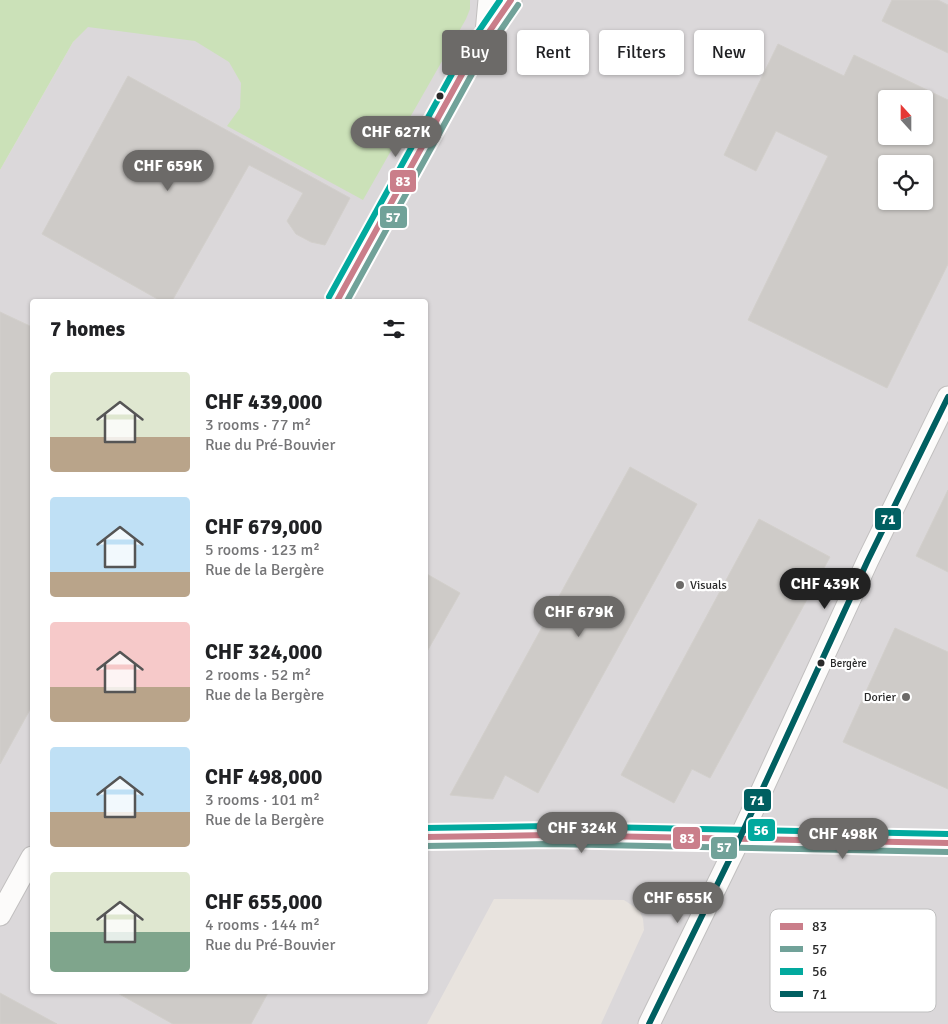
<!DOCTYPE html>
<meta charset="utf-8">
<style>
:root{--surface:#fff;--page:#f2f2f2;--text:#202124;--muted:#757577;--accent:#6c6a68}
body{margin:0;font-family:Signika,sans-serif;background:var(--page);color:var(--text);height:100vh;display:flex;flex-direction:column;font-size:19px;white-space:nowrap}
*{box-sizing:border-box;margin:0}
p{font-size:16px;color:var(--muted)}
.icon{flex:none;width:28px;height:28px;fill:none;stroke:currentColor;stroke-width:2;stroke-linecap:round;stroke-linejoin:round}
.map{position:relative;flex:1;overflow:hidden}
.sheet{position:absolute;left:30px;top:299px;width:398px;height:695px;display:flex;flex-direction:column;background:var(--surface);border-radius:5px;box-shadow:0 1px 4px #0004}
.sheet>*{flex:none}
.guide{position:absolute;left:442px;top:30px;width:430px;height:45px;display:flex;gap:10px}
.needle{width:32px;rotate:339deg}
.fabs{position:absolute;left:878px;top:90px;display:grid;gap:10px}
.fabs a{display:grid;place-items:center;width:55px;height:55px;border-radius:5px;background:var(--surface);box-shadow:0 1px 4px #0004;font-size:25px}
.price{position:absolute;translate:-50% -42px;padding:0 11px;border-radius:18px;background:var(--accent);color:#fff;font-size:16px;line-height:32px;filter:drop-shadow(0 1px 2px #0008)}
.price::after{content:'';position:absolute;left:50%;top:30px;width:15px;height:11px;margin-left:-8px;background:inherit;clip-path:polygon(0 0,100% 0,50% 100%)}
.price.on{background:#222;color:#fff}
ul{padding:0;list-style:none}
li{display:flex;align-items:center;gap:15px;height:125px;padding:0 20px}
li span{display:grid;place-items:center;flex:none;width:140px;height:100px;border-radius:5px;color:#555}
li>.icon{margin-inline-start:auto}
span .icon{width:60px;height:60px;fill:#fffc;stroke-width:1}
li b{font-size:21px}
h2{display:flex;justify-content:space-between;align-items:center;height:60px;padding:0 20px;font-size:21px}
.pill{padding:0 18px;border-radius:5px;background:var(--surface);box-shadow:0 1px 4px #0004;font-size:18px;line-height:45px}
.pill.on{background:var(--accent);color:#fff}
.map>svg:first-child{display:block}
.industrial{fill:#dbd8da;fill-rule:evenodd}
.green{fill:#cbe1b8}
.building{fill:#cecbc8;stroke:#d2cfcb;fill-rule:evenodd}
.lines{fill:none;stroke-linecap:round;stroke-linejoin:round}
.minor-casing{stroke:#c1bfbf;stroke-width:23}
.minor{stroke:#fcfbfa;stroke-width:21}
.bus-1-casing{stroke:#fff;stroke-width:10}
.bus-2-casing{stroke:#fff;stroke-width:10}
.bus-3-casing{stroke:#fff;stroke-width:10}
.bus-4-casing{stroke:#fff;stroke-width:10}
.bus-1{stroke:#ca7e8a;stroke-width:6}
.bus-2{stroke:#71a299;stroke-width:6}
.bus-3{stroke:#02a99e;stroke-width:6}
.bus-4{stroke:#005f61;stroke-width:6}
.bus-dot{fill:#292929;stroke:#fff;stroke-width:2}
.poi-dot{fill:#6c6a68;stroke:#fff;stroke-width:2}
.labels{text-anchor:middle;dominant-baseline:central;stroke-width:4.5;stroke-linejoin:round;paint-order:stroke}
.bus-label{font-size:11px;fill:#292929;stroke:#fff;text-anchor:start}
.poi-label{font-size:12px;fill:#292929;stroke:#fff;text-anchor:start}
.key{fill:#fff;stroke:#bfbfbf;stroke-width:1}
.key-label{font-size:14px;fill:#292929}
.line-badge{stroke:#fff;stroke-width:2}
.badge-label{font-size:14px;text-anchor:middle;font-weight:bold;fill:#fff}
</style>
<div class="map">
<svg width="948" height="1024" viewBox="0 0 948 1024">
<rect width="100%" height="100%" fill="#e8e3de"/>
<!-- industrial -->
<path class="industrial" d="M109 0H948V1024H601L644 930 643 919 639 910 624 900 494 899 427 1024H0V170L73 42ZM886 99H924V136H886ZM886 164H924V201H886ZM32 301H425V991H32Z"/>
<!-- green -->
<path class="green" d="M0 0H470V9L466 19 363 200 227 126 240 108 241 83 229 62 195 41 88 27 73 42 0 170Z"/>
<!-- building -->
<g class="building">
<path d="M892 0H938L948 5V53L882 21Z"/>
<path d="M778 44 844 76 854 55 948 100V264L887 388 748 320 828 156 776 131 756 171 724 155ZM886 99H924V136H886ZM886 164H924V201H886Z"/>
<path d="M128 76 350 198 325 245 311 242 296 234 287 221 303 193 249 165 172 301H161L42 234Z"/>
<path d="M0 312 32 327V706L0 764Z"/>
<path d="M630 467 697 504 538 793 505 775 493 799 450 795Z"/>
<path d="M948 490V572L916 556Z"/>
<path d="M759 519 830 557 710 778 692 769 674 803 621 775Z"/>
<path d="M425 573 460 593 425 655Z"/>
<path d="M895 628 948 652V789L843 742Z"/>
<path d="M114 991H269L251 1024H173Z"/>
<path d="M0 993 57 1024H0Z"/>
</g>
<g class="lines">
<defs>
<g id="minor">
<path d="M486 33 489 0"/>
<path d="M337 301 471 58 511 0"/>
<path d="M425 837 549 835 948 843"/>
<path d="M0 915 32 857"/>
<path d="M649 1024 739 840 868 560 948 397"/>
</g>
</defs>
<!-- minor casing -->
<use href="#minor" class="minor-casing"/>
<!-- minor -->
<use href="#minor" class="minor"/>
<defs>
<g id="bus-1">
<path d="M337 301 471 58 511 0"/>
<path d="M425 837 549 835 948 843"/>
</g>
<g id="bus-2">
<path d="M347 301 478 63 518 5"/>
<path d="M425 846 549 844 948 852"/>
</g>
<g id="bus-3">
<path d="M329 297 463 54 500 0"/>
<path d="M425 828 549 826 948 834"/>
</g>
<path id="bus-4" d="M649 1024 739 840 868 560 948 397"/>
</defs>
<!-- bus-1 casing -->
<use href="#bus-1" class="bus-1-casing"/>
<!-- bus-2 casing -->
<use href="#bus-2" class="bus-2-casing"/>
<!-- bus-3 casing -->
<use href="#bus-3" class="bus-3-casing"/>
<!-- bus-4 casing -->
<use href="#bus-4" class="bus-4-casing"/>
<!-- bus-1 -->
<use href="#bus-1" class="bus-1"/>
<!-- bus-2 -->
<use href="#bus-2" class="bus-2"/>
<!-- bus-3 -->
<use href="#bus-3" class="bus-3"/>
<!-- bus-4 -->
<use href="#bus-4" class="bus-4"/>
</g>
<!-- markers -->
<g class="bus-dot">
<circle cx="440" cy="96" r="4.5"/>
<circle cx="821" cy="663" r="4.5"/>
</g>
<g class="poi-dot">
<circle cx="680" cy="585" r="5"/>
<circle cx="906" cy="697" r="5"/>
</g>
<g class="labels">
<!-- bus labels -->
<g class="bus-label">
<text x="830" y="663">Bergère</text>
</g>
<!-- poi labels -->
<g class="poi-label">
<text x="690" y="585">Visuals</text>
<text x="896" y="697" text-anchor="end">Dorier</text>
</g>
</g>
<!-- legend -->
<rect x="770" y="909" width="166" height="103" rx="8" class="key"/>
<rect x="780" y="923" width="23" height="7" fill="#ca7e8a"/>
<rect x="780" y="946" width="23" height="6" fill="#71a299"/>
<rect x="780" y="968" width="23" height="7" fill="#02a99e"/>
<rect x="780" y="991" width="23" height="6" fill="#005f61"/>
<g class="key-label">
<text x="812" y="931">83</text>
<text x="812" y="954">57</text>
<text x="812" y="976">56</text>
<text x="812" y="999">71</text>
</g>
<g class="line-badge">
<rect x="389" y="169" width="28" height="24" rx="5" fill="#ca7e8a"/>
<rect x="379" y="205" width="29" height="24" rx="5" fill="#71a299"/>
<rect x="874" y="507" width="28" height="24" rx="5" fill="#005f61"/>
<rect x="743" y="788" width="29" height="24" rx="5" fill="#005f61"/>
<rect x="747" y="818" width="29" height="24" rx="5" fill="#02a99e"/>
<rect x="672" y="826" width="29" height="24" rx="5" fill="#ca7e8a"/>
<rect x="710" y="836" width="28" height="24" rx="5" fill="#71a299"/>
</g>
<g class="badge-label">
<text x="403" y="186">83</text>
<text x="393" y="222">57</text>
<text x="888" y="524">71</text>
<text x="757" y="805">71</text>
<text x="761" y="835">56</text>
<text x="687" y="843">83</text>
<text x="724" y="852">57</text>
</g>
</svg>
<div class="fabs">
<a><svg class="needle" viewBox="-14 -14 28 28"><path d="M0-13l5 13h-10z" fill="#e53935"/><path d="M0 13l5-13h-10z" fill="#757577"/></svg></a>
<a><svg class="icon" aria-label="locate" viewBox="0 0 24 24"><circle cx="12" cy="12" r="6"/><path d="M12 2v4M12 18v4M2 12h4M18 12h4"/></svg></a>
</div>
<b class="price" style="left:396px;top:158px">CHF 627K</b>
<b class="price" style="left:168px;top:192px">CHF 659K</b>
<b class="price on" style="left:825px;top:610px">CHF 439K</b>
<b class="price" style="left:579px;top:638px">CHF 679K</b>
<b class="price" style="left:582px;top:854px">CHF 324K</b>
<b class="price" style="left:843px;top:860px">CHF 498K</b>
<b class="price" style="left:678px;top:924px">CHF 655K</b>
<div class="guide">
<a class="pill on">Buy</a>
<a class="pill">Rent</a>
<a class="pill">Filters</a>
<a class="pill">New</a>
</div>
<section class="sheet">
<h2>7 homes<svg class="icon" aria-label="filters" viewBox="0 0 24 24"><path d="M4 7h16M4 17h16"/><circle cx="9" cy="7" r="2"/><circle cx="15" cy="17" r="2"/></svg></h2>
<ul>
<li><span style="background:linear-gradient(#dfe7d0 65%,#b9a48a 0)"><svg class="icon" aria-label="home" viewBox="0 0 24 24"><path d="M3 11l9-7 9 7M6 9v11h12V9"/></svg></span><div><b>CHF 439,000</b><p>3 rooms · 77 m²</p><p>Rue du Pré-Bouvier</p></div></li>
<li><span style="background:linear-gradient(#bfe0f5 75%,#b9a48a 0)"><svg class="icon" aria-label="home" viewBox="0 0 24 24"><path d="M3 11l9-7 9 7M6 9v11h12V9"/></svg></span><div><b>CHF 679,000</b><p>5 rooms · 123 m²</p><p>Rue de la Bergère</p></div></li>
<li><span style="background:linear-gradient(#f6c9c9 65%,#b9a48a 0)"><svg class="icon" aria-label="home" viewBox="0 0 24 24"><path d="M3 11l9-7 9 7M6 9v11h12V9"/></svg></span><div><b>CHF 324,000</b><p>2 rooms · 52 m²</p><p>Rue de la Bergère</p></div></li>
<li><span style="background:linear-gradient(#bfe0f5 65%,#b9a48a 0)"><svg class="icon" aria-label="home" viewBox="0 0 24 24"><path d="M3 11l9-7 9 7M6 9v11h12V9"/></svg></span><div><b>CHF 498,000</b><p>3 rooms · 101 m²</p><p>Rue de la Bergère</p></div></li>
<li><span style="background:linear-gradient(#dfe7d0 60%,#7fa58c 0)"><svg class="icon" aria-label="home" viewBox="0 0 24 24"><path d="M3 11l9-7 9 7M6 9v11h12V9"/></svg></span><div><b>CHF 655,000</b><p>4 rooms · 144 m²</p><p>Rue du Pré-Bouvier</p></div></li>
</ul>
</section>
</div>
